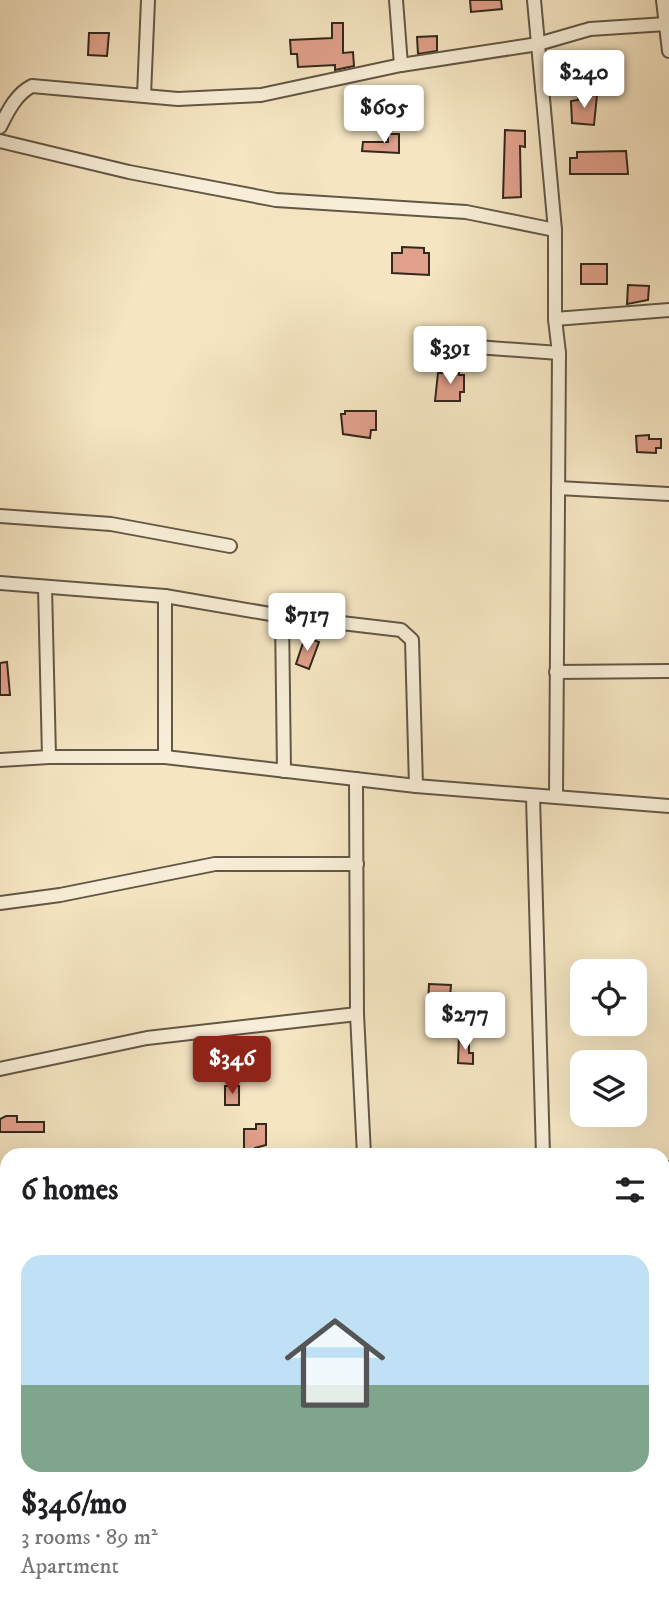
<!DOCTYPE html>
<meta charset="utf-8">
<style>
:root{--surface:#fff;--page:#f6f6f6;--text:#202124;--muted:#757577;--line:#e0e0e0;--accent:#8f2418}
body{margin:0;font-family:"IM FELL DW Pica",serif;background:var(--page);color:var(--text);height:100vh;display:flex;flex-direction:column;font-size:26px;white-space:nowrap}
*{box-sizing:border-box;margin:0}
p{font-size:23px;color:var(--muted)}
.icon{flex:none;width:38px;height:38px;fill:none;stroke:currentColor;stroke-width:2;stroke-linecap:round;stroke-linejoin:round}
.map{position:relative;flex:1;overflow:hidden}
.side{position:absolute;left:0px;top:1148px;width:670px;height:469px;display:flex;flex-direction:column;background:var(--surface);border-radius:21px 21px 0 0;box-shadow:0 7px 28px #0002}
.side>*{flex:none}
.fabs{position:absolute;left:570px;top:959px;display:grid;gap:14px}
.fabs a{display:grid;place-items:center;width:77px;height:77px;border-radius:14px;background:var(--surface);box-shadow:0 7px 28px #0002;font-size:35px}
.price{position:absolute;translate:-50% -60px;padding:0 16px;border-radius:7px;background:#fff;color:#222;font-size:23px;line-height:46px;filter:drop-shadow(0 2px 4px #0008)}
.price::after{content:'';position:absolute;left:50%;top:42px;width:21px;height:16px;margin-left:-10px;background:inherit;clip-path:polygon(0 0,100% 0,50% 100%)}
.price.selected{background:var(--accent);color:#fff}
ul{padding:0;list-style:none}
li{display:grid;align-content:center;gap:14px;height:371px;padding:0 21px}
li+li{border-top:2px solid var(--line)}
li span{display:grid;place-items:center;height:217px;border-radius:21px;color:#555}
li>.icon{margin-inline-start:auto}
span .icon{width:126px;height:126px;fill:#fffc;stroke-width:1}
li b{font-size:30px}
h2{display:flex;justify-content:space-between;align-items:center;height:84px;padding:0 21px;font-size:30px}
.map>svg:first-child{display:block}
.building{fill:#e1a08b;stroke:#32281b;stroke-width:2}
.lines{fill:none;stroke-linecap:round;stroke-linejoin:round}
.street-casing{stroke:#635745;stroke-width:16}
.street{stroke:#f8eed7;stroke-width:12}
</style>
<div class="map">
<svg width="669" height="1617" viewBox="0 0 669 1617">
<rect width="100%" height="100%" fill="#f5e5c2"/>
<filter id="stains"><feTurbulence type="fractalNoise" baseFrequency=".00286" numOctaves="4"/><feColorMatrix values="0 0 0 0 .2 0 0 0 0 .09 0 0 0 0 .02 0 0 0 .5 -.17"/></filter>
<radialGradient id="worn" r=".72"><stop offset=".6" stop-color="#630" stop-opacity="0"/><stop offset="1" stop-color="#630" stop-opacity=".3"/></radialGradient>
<!-- building -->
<g class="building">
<path d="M470 0H501L502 9 471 12Z"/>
<path d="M332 23H343V53L353 52 354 66 335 70V65L298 67 297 54H291L290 40 332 38Z"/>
<path d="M89 33H109L107 56 88 55Z"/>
<path d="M437 36V51L418 54 417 37Z"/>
<path d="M597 95 594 125 572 123 571 101 578 100V96Z"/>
<path d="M505 130 525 131V147L520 146 521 197 503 198Z"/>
<path d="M388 134H399V153L362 151 363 142H388Z"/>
<path d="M626 151 628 174H570V158H577V152Z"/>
<path d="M402 247 424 248V253H429V275L392 273V253H402Z"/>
<rect x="581" y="264" width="26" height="20"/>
<path d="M628 285 649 286 648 300 627 304Z"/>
<path d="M450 368H459V375H464V392H460V401H435L438 373H450Z"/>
<path d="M345 411H376V430H371L370 438 343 434 341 414H345Z"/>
<path d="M649 435V439H661V448H656V453L637 452 636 436Z"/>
<path d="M305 637 319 642 309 669 296 664Z"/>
<path d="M7 662 10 695H0V663Z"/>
<path d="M429 984 451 985 449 1009 428 1007Z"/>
<path d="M459 1037 469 1038V1053H473V1064L458 1063Z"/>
<rect x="225" y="1086" width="14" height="19"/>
<path d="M6 1116H17V1122H44V1132H0V1119Z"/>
<path d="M256 1124H266V1145L255 1148V1151H244V1129H256Z"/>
</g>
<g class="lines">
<defs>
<g id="street">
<path d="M396 0 401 65"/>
<path d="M534 0 555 230V319L559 353 556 796"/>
<path d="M663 0 669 51"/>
<path d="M144 95 148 0"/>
<path d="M0 127C8 111 16 94 32 86L178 99 261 95 401 65 538 44 590 29 666 24"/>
<path d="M0 141 129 172 276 200 466 212 555 230"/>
<path d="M555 319 669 310"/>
<path d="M436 344 559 353"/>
<path d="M558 488 669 494"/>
<path d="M0 516 111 524 230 546"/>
<path d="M0 583 165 596 282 616 401 630 412 640 416 786"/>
<path d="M45 587 49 757"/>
<path d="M282 616 284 771"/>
<path d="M556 672 669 671"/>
<path d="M165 757V596"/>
<path d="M0 760 49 757H165L416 786 669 806"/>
<path d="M356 779 357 1014 364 1155"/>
<path d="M533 797 543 1155"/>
<path d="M0 903 60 895 215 864H357"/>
<path d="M0 1069 147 1038 357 1014"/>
<path d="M663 1168H669"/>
<path d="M0 1194H7"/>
<path d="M663 1343H669"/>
<path d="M111 1610 112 1617"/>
<path d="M630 1610V1617"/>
<path d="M318 1617 463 1610"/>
</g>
</defs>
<!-- street casing -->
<use href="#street" class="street-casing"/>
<!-- street -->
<use href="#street" class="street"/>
</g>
<rect width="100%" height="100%" filter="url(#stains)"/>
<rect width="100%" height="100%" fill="url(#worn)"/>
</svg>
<div class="fabs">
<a><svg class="icon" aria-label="locate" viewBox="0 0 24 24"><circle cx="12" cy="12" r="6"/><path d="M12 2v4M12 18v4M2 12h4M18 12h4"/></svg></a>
<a><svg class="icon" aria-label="layers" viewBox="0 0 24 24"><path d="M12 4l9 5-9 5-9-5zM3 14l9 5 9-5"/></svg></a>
</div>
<b class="price" style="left:584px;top:110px">$240</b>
<b class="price" style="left:384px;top:145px">$605</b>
<b class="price" style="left:450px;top:386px">$391</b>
<b class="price" style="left:307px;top:653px">$717</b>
<b class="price" style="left:465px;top:1052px">$277</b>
<b class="price selected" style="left:232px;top:1096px">$346</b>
<section class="side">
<h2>6 homes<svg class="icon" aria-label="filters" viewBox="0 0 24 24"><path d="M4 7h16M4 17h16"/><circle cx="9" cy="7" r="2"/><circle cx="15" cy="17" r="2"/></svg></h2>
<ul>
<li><span style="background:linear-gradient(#bfe0f5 60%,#7fa58c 0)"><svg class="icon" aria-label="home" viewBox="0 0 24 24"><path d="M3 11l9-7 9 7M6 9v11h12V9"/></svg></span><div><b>$346/mo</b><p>3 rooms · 89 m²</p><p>Apartment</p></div></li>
</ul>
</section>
</div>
